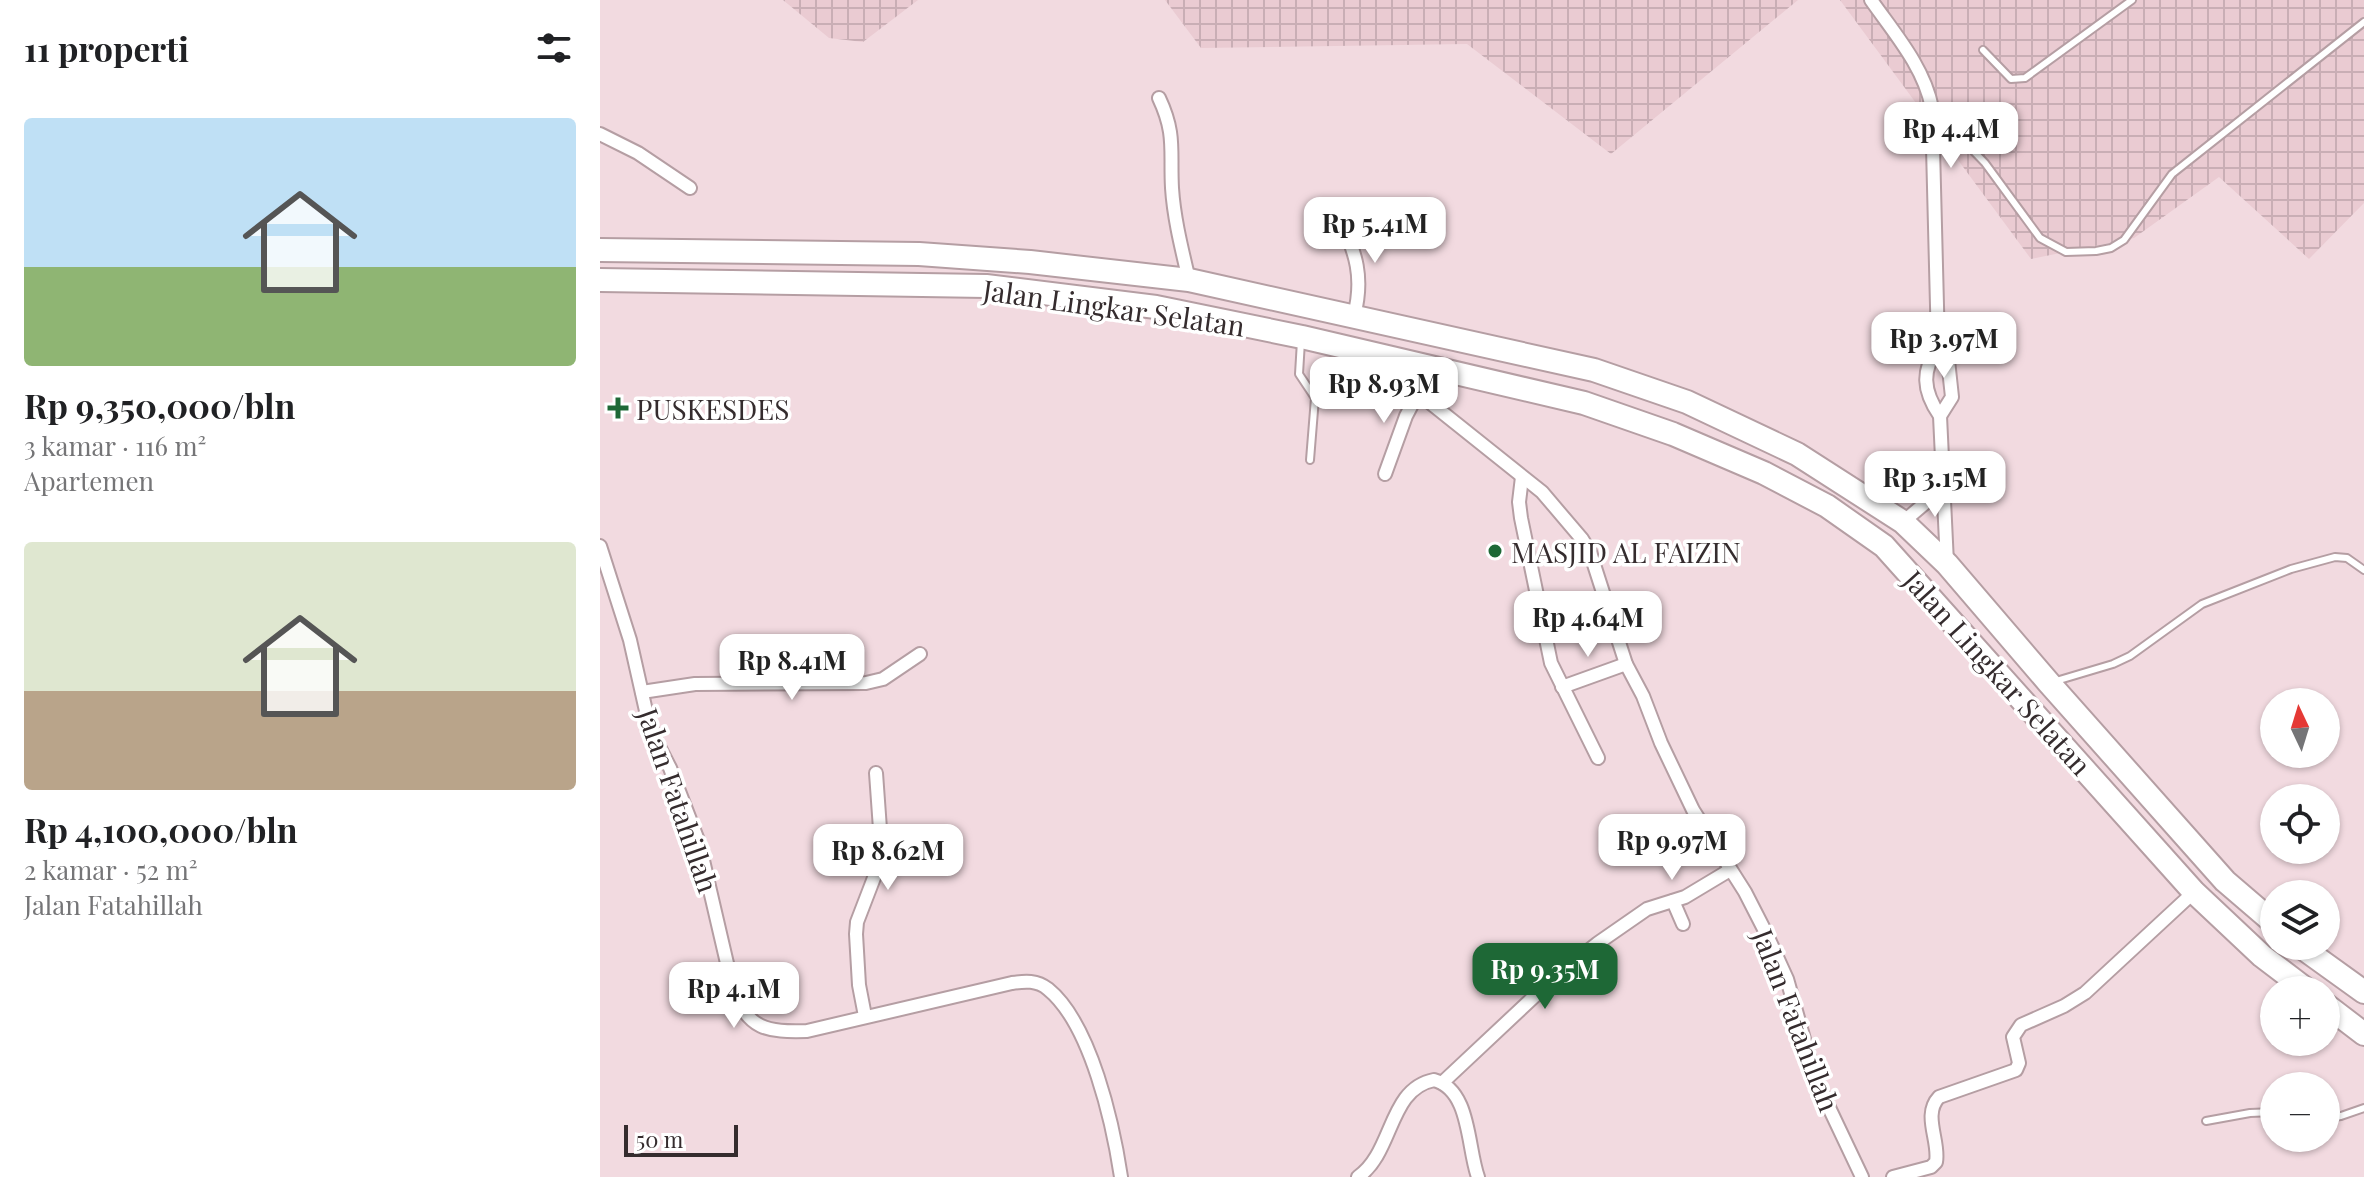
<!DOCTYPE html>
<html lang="id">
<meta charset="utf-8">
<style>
:root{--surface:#fff;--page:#f2f2f2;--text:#202124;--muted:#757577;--accent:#1e6836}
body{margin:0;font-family:"Playfair Display",serif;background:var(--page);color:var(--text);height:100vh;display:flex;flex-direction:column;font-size:30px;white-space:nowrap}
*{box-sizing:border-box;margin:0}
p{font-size:26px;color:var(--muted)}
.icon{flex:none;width:44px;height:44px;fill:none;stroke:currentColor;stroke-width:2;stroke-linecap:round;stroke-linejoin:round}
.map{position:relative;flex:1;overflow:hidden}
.drawer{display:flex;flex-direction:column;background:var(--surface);width:600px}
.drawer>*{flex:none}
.needle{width:52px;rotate:356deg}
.controls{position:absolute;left:1660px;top:688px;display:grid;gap:16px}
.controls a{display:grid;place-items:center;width:80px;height:80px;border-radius:50%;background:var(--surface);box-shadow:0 2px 6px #0004;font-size:40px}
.scale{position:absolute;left:24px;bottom:20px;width:114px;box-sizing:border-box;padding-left:8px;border:4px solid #352c2e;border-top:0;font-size:22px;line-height:28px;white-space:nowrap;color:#352c2e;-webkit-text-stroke:6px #fff;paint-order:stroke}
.price{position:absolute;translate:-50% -68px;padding:0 18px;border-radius:16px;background:#fff;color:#222;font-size:26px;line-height:52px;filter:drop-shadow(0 2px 4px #0008)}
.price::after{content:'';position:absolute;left:50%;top:48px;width:24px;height:18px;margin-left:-12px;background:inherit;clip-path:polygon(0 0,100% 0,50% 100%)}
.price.active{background:var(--accent);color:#fff}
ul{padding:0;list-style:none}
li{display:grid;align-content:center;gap:16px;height:424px;padding:0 24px}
li span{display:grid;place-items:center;height:248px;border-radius:8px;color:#555}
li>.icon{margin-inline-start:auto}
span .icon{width:144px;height:144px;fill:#fffc;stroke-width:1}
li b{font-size:34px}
h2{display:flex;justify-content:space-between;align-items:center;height:96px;padding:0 24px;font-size:34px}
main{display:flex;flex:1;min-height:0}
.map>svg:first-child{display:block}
.industrial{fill:url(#industrial-grid)}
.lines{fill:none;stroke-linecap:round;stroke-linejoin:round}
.lane-casing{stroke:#b59ea3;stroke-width:10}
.street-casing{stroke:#b59ea3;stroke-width:16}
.highway-casing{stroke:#b59ea3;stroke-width:26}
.lane{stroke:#fff;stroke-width:6}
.street{stroke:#fff;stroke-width:12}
.highway{stroke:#fff;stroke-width:22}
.poi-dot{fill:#1e6836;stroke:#fff;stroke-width:3}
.labels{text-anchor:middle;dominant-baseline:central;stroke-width:7;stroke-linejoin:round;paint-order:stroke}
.street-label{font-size:28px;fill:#352c2e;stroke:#fff}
.poi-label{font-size:28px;fill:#352c2e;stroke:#fff;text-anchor:start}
</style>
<main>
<section class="drawer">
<h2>11 properti<svg class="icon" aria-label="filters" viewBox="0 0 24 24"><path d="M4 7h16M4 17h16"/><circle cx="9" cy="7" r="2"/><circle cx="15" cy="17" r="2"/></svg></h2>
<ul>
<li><span style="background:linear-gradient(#bfe0f5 60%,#8fb573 0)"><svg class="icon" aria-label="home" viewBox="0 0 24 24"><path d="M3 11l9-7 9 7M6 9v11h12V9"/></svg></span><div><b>Rp 9,350,000/bln</b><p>3 kamar · 116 m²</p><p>Apartemen</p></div></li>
<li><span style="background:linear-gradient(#dfe7d0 60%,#b9a48a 0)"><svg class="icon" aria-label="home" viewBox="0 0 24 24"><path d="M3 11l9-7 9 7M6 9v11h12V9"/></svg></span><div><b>Rp 4,100,000/bln</b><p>2 kamar · 52 m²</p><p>Jalan Fatahillah</p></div></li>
</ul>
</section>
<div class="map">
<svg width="1764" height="1177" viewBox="0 0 1764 1177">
<defs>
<pattern id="industrial-grid" width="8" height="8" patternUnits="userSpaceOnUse" patternTransform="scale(2)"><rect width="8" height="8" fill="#eacbd2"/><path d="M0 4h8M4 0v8" fill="none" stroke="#c9aeb5"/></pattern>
</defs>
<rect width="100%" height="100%" fill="#f2dae0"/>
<!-- industrial -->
<g class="industrial">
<path d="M183 0H318L263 42 229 38Z"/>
<path d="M565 0H1198L1011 154 867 44 601 48Z"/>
<path d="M1240 0H1764V203L1709 259 1619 177 1534 238 1431 259Z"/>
</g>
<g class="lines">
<defs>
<g id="lane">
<path d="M1383 50 1411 79 1425 78 1532 0"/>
<path d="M1332 108 1385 163 1440 238 1466 252 1496 251 1511 248 1524 240 1572 174 1764 22"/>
<path d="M701 341 699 374 715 398 710 460"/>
<path d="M1456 681 1513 664 1530 656 1602 604 1691 569 1735 557 1747 558 1764 570"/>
<path d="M1726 1118 1741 1116 1764 1108"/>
<path d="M1606 1121 1650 1113 1674 1112"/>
</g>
<g id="street">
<path d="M1271 0C1295 34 1324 67 1332 108L1338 345 1348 360 1352 397 1340 416"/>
<path d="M559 98C576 134 570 150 572 188 574 219 582 250 589 280"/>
<path d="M0 134 38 153 90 188"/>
<path d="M740 218C756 253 764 278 754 316"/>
<path d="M1338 345C1322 371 1322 390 1340 416L1347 563"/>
<path d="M795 360 818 393 942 492 982 539 990 552 1026 664 1043 696 1061 743 1093 810 1145 892 1166 933 1187 979 1215 1078 1262 1177"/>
<path d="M785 474 806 416 818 393"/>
<path d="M922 477 919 502 921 518 951 663 998 758"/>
<path d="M1303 522 1344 487"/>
<path d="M0 546 30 640 46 711 55 739 70 768 99 843 133 989C148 1030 167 1032 207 1031L412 983C425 981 437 980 448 989 491 1024 513 1124 521 1177"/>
<path d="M962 687 1026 664"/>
<path d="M42 692 95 684 266 683 283 679 320 654"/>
<path d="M1073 901 1083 924"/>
<path d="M265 1016 259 985 256 934 257 922 282 857 276 773"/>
<path d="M842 1083 955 977 998 943 1047 909 1085 897 1130 870"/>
<path d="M758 1177C794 1152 788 1089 834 1080 871 1090 867 1147 878 1177"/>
<path d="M1293 1177 1331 1167 1336 1162C1340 1141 1322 1115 1339 1097L1416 1070 1419 1063 1413 1037 1421 1025 1464 1006 1485 993 1594 892"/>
</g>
<g id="highway">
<path d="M0 250 319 254 430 262 589 280 994 370 1087 402 1197 454 1303 522 1347 564 1449 683 1625 881 1674 923"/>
<path d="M0 280 386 286 556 307 702 337 984 403 1073 434 1164 473 1227 506 1284 546 1594 892 1662 956 1707 990"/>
<path d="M1700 946 1764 992"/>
<path d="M1726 1005 1764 1034"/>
</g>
</defs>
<!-- lane casing -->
<use href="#lane" class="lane-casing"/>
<!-- street casing -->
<use href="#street" class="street-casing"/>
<!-- highway casing -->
<use href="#highway" class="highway-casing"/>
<!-- lane -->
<use href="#lane" class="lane"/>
<!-- street -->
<use href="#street" class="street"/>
<!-- highway -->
<use href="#highway" class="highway"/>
</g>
<!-- markers -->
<g class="poi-dot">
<path d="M14 396h8v8h8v8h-8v8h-8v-8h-8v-8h8z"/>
<circle cx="895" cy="551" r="8"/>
</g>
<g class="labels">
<!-- street labels -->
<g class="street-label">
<text transform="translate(514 307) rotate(8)">Jalan Lingkar Selatan</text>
<text transform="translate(1398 672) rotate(48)">Jalan Lingkar Selatan</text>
<text transform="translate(79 800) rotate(71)">Jalan Fatahillah</text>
<text transform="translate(1197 1020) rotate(69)">Jalan Fatahillah</text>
</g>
<!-- poi labels -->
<g class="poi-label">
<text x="36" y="408">PUSKESDES</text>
<text x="911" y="551">MASJID AL FAIZIN</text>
</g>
</g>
</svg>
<div class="controls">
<a><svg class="needle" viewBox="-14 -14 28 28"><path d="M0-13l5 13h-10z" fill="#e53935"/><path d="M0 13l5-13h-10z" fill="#757577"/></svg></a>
<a><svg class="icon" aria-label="locate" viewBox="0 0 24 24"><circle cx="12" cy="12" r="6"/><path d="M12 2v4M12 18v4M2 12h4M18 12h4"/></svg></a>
<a><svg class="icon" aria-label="layers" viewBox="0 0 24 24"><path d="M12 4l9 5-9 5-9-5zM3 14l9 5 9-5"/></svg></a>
<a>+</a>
<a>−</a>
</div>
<div class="scale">50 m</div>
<b class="price" style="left:1351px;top:170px">Rp 4.4M</b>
<b class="price" style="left:775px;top:265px">Rp 5.41M</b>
<b class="price" style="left:1344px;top:380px">Rp 3.97M</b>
<b class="price" style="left:784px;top:425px">Rp 8.93M</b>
<b class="price" style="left:1335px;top:519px">Rp 3.15M</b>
<b class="price" style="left:988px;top:659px">Rp 4.64M</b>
<b class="price" style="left:192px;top:702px">Rp 8.41M</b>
<b class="price" style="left:1072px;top:882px">Rp 9.97M</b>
<b class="price" style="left:288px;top:892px">Rp 8.62M</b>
<b class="price active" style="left:945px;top:1011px">Rp 9.35M</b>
<b class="price" style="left:134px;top:1030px">Rp 4.1M</b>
</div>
</main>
